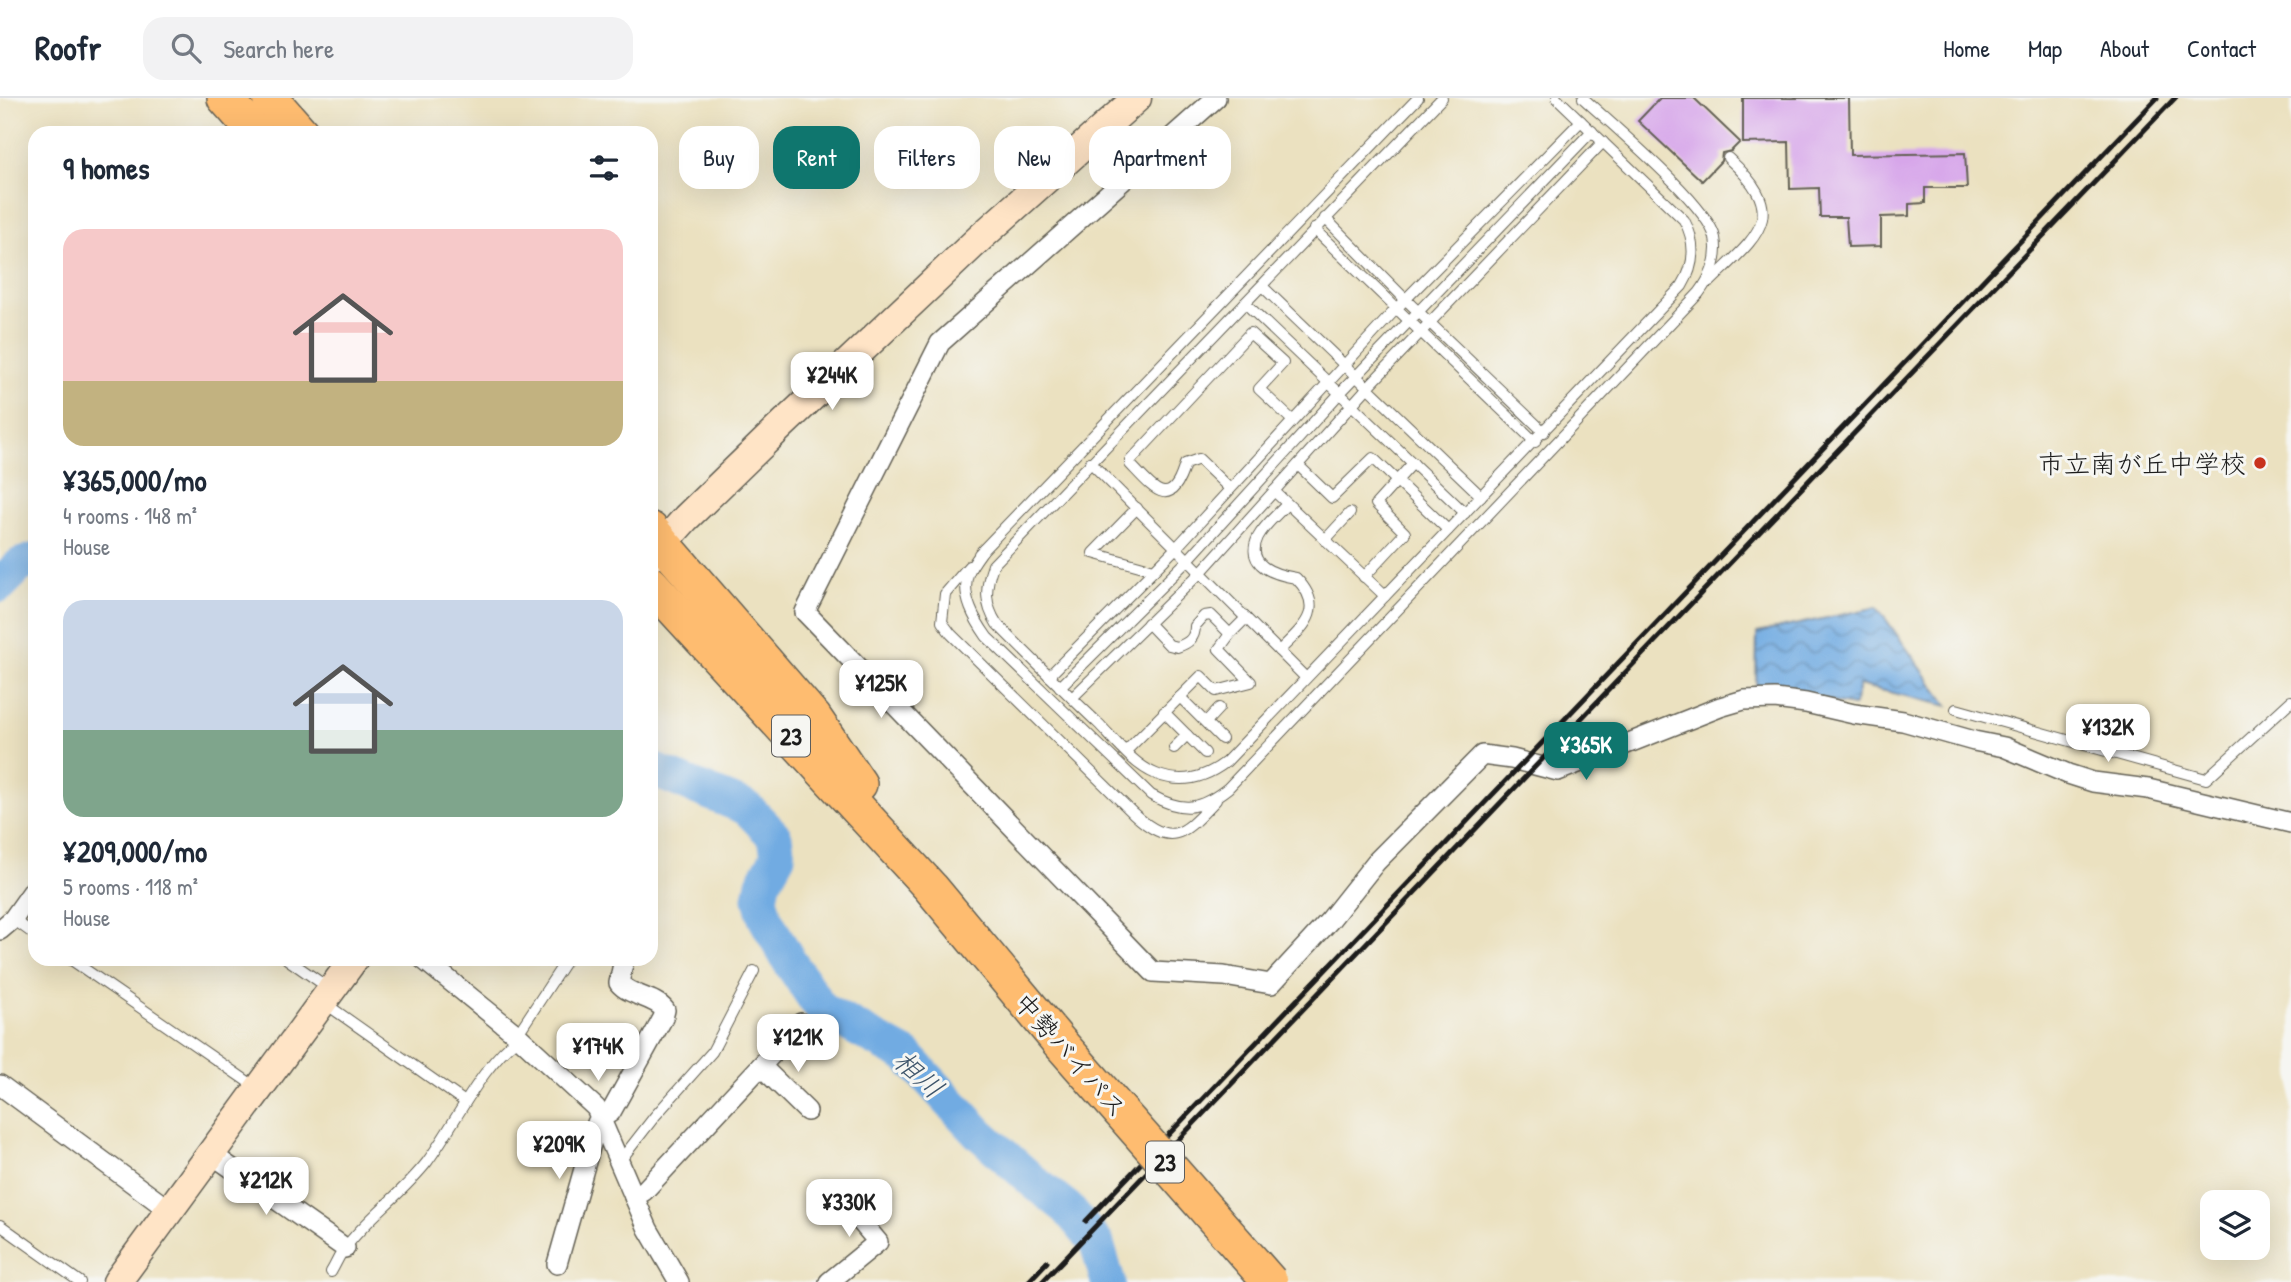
<!DOCTYPE html>
<meta charset="utf-8">
<style>
:root{--surface:#fff;--page:#f2f2f3;--text:#1f2937;--muted:#747a83;--line:#e0e1e3;--accent:#0f766e}
body{margin:0;font-family:"Patrick Hand","Klee One",sans-serif;background:var(--page);color:var(--text);height:100vh;display:flex;flex-direction:column;font-size:26px;white-space:nowrap}
*{box-sizing:border-box;margin:0}
p{font-size:23px;color:var(--muted)}
.icon{flex:none;width:38px;height:38px;fill:none;stroke:currentColor;stroke-width:2;stroke-linecap:round;stroke-linejoin:round}
.map{position:relative;flex:1;overflow:hidden}
.details{position:absolute;left:28px;top:28px;width:630px;height:840px;display:flex;flex-direction:column;background:var(--surface);border-radius:21px;box-shadow:0 7px 28px #0002}
.details>*{flex:none}
.top-card{position:absolute;left:679px;top:28px;width:665px;height:63px;display:flex;gap:14px}
.fabs{position:absolute;left:2200px;top:1092px;display:grid;gap:14px}
.fabs a{display:grid;place-items:center;width:70px;height:70px;border-radius:14px;background:var(--surface);box-shadow:0 7px 28px #0002;font-size:35px}
.price{position:absolute;translate:-50% -60px;padding:0 16px;border-radius:14px;background:#fff;color:#222;font-size:23px;line-height:46px;filter:drop-shadow(0 2px 4px #0008)}
.price::after{content:'';position:absolute;left:50%;top:42px;width:21px;height:16px;margin-left:-10px;background:inherit;clip-path:polygon(0 0,100% 0,50% 100%)}
.price.on{background:var(--accent);color:#fff}
ul{padding:0;list-style:none}
li{display:grid;align-content:center;gap:14px;height:371px;padding:0 35px}
li span{display:grid;place-items:center;height:217px;border-radius:21px;color:#555}
li>.icon{margin-inline-start:auto}
span .icon{width:126px;height:126px;fill:#fffc;stroke-width:1}
li b{font-size:30px}
h2{display:flex;justify-content:space-between;align-items:center;height:84px;padding:0 35px;font-size:30px}
.pill{padding:0 24px;border-radius:21px;background:var(--surface);box-shadow:0 7px 28px #0002;font-size:24px;line-height:63px}
.pill.on{background:var(--accent);color:#fff}
header{display:flex;align-items:center;gap:42px;box-sizing:border-box;height:98px;padding:0 35px;background:var(--surface);border-bottom:2px solid var(--line)}
header strong{font-size:33px}
nav{display:flex;gap:38px;margin-inline-start:auto;font-size:24px}
.search{width:490px;height:63px;background:var(--page);display:flex;align-items:center;gap:18px;box-sizing:border-box;padding:0 24px;border-radius:21px;color:var(--muted);font-size:26px}
.map>svg:first-child{display:block}
.water{fill:url(#water-waves);stroke:#46647f;stroke-width:2}
.lines{fill:none;stroke-linecap:round;stroke-linejoin:round}
.river{stroke:#71abe2;stroke-width:35}
.building{fill:#d7a6ea}
.lane-casing{stroke:#646155;stroke-width:12}
.street-casing{stroke:#646155;stroke-width:22}
.secondary-casing{stroke:#646155;stroke-width:31}
.highway-casing{stroke:#646155;stroke-width:38}
.lane{stroke:#fff;stroke-width:10}
.street{stroke:#fff;stroke-width:19}
.secondary{stroke:#ffe4c6;stroke-width:28}
.highway{stroke:#febc70;stroke-width:35}
.rail{stroke:#1c1c1c;stroke-width:5}
.highway-bridge-casing{stroke:#646155;stroke-width:38;stroke-linecap:butt}
.highway-bridge{stroke:#febc70;stroke-width:35}
.poi-dot{fill:#c8321e;stroke:#f6f6f2;stroke-width:2.5}
.labels{text-anchor:middle;dominant-baseline:central;stroke-width:6;stroke-linejoin:round;paint-order:stroke}
.shield{fill:#f6f6f2;stroke:#5d5d5c;stroke-width:2}
.shield-label{font-size:24px;font-weight:bold;fill:#1c1c1c}
.poi-label{font-size:26px;fill:#1c1c1c;stroke:#f6f6f2;text-anchor:end}
.street-label{font-size:26px;fill:#1c1c1c;stroke:#f6f6f2}
.water-label{font-size:28px;font-style:italic;fill:#3e556b;stroke:#f6f6f2}
</style>
<header>
<strong>Roofr</strong>
<div class="search"><svg class="icon" aria-label="search" viewBox="0 0 24 24"><circle cx="10" cy="10" r="6"/><path d="M15 15l6 6"/></svg>Search here</div>
<nav><a>Home</a><a>Map</a><a>About</a><a>Contact</a></nav>
</header>
<div class="map">
<svg width="2291" height="1184" viewBox="0 0 2291 1184">
<defs>
<pattern id="water-waves" width="16" height="10" patternUnits="userSpaceOnUse" patternTransform="scale(1.75)"><rect width="16" height="10" fill="#71abe2"/><path d="M0 5q4-4 8 0t8 0" fill="none" stroke="#5c8ab6"/></pattern>
</defs>
<rect width="100%" height="100%" fill="#f6f6f2"/>
<filter id="ink" filterUnits="userSpaceOnUse"><feTurbulence type="fractalNoise" baseFrequency=".0143" numOctaves="2"/><feDisplacementMap in="SourceGraphic" scale="14" xChannelSelector="R" yChannelSelector="G"/><feConvolveMatrix kernelMatrix="1 2 1 2 8 2 1 2 1" color-interpolation-filters="sRGB"/></filter>
<filter id="wash" filterUnits="userSpaceOnUse"><feTurbulence type="fractalNoise" baseFrequency=".00686" numOctaves="4" result="noise"/><feDisplacementMap in="SourceGraphic" scale="28" xChannelSelector="R" yChannelSelector="G"/><feGaussianBlur stdDeviation="1.57" result="paint"/><feColorMatrix in="noise" values="0 0 0 0 0 0 0 0 0 0 0 0 0 0 0 0 0 1.4 0 .05"/><feComposite in="paint" operator="in"/></filter>
<g filter="url(#wash)">
<rect width="100%" height="100%" fill="#ebe1c0"/>
<!-- water -->
<path class="water" d="M1877 509 1948 608 1859 587 1854 608 1756 591 1757 535Z"/>
<g class="lines">
<!-- river -->
<g class="river">
<path d="M0 487 20 467 35 462"/>
<path d="M651 671 747 710 775 739 778 758 763 785 760 800 765 820 789 863 822 912 907 958 979 1035 1035 1085 1067 1110 1097 1146 1108 1184"/>
</g>
</g>
<g id="blocks">
<!-- building -->
<g class="building">
<path d="M1660 0H1694L1740 44 1731 53 1722 55 1721 63 1702 83 1638 23Z"/>
<path d="M1743 0H1849L1850 57 1965 55 1967 90H1925V105L1909 106V118L1881 119V148L1848 149 1846 119H1820L1819 90 1790 91 1789 44 1743 45Z"/>
</g>
</g>
</g>
<g filter="url(#ink)">
<use href="#blocks" fill-opacity="0" stroke="#646155" stroke-width="2"/>
<g class="lines">
<defs>
<g id="lane">
<path d="M1442 0 993 467C985 490 984 506 997 526 1031 560 1065 594 1100 627 1116 644 1134 667 1156 676 1181 686 1205 680 1226 664L1682 188C1695 167 1696 144 1684 122L1557 0"/>
<path d="M1325 120 1405 201 1544 334"/>
<path d="M1314 131 1535 344"/>
<path d="M1710 184C1758 137 1791 117 1728 60"/>
<path d="M1262 188 1481 398"/>
<path d="M1245 205 1465 415"/>
<path d="M1090 364 1306 580"/>
<path d="M1298 367 1332 400 1373 360 1448 432"/>
<path d="M1230 391 1199 361 1185 366C1171 415 1153 390 1130 366V363L1250 235 1283 265 1259 291 1292 322"/>
<path d="M1274 393 1385 498"/>
<path d="M1137 410 1093 455 1154 472"/>
<path d="M1325 442 1350 415"/>
<path d="M983 452C978 459 971 468 968 476 961 499 975 522 987 539L1151 697C1183 715 1200 712 1228 690L1699 195C1711 179 1719 161 1715 140 1709 108 1611 26 1583 0"/>
<path d="M979 456 1418 0"/>
<path d="M969 468 945 496 942 524 951 536 1133 715C1173 752 1184 735 1216 702"/>
<path d="M1364 479 1405 435 1376 406 1413 365"/>
<path d="M1148 525 1169 547 1177 549C1189 545 1195 540 1195 528L1204 518 1211 517 1230 536 1246 520"/>
<path d="M1279 553C1303 529 1327 512 1296 480 1276 477 1244 468 1258 439 1264 427 1278 416 1287 406"/>
<path d="M1049 578 1177 449 1396 211 1581 23"/>
<path d="M1060 589 1188 462 1340 295 1592 33"/>
<path d="M1180 599 1222 641"/>
<path d="M1072 600 1201 474 1368 289 1603 44"/>
<path d="M1956 611 2206 681 2291 603"/>
<path d="M1164 614 1205 655"/>
<path d="M1206 624 1219 610"/>
<path d="M1174 650 1187 637"/>
<path d="M1126 653 1201 578 1216 593 1251 584 1219 551 1230 536"/>
<path d="M13 821 35 837"/>
<path d="M70 861 257 990"/>
<path d="M287 861 330 891"/>
<path d="M326 906 465 1004"/>
<path d="M517 937 567 861"/>
<path d="M620 1063 655 1018 712 954 754 873"/>
<path d="M0 1127 80 1184"/>
<path d="M331 1174C336 1166 339 1157 345 1150 368 1119 403 1095 427 1064 454 1028 483 964 520 939"/>
</g>
<g id="street">
<path d="M1216 0 940 245 805 514 1153 874 1224 878 1271 886 1330 822 1376 764 1482 657 1512 661 1558 673 1720 609 1744 602 1775 601 1806 605 1854 616 1903 623 1974 643 2004 649 2068 676 2093 684 2148 691 2291 725"/>
<path d="M0 832 13 821 35 790"/>
<path d="M423 861 517 937 596 1010 648 1131 679 1184"/>
<path d="M761 968 807 1013"/>
<path d="M0 987 169 1112"/>
<path d="M210 1055 345 1150"/>
<path d="M634 1099 644 1093 801 925"/>
<path d="M557 1166 597 1025 601 1020 611 1014 663 920 665 912C654 898 631 899 619 885L624 861"/>
<path d="M829 1184 878 1144 836 1094"/>
</g>
<g id="secondary">
<path d="M651 459 686 420 780 329 981 139 1137 0"/>
<path d="M117 1184 354 861"/>
</g>
<g id="highway">
<path d="M225 0 256 35"/>
<path d="M270 0 301 35"/>
<path d="M651 432 814 620 859 686"/>
<path d="M651 486 931 790 1060 945"/>
</g>
</defs>
<!-- lane casing -->
<use href="#lane" class="lane-casing"/>
<!-- street casing -->
<use href="#street" class="street-casing"/>
<!-- secondary casing -->
<use href="#secondary" class="secondary-casing"/>
<!-- highway casing -->
<use href="#highway" class="highway-casing"/>
<!-- lane -->
<use href="#lane" class="lane"/>
<!-- street -->
<use href="#street" class="street"/>
<!-- secondary -->
<use href="#secondary" class="secondary"/>
<!-- highway -->
<use href="#highway" class="highway"/>
<!-- rail -->
<g class="rail">
<path d="M1086 1123 2157 0"/>
<path d="M1028 1184 1047 1164"/>
<path d="M1042 1184 2175 0"/>
</g>
<defs>
<path id="highway-bridge" d="M1060 945 1270 1184"/>
</defs>
<!-- highway-bridge casing -->
<use href="#highway-bridge" class="highway-bridge-casing"/>
<!-- highway-bridge -->
<use href="#highway-bridge" class="highway-bridge"/>
</g>
</g>
<!-- markers -->
<circle class="poi-dot" cx="2260" cy="365" r="7"/>
<g class="labels">
<!-- shield labels -->
<g class="shield">
<rect x="772" y="617.5" width="38" height="41" rx="5"/>
<rect x="1146" y="1043.5" width="38" height="41" rx="5"/>
</g>
<g class="shield-label">
<text x="791" y="638">23</text>
<text x="1165" y="1064">23</text>
</g>
<!-- poi labels -->
<g class="poi-label">
<text x="2246" y="365">市立南が丘中学校</text>
</g>
<!-- street labels -->
<g class="street-label">
<text transform="translate(1071 957) rotate(49)">中勢バイパス</text>
</g>
<!-- water labels -->
<g class="water-label">
<text transform="translate(919 976) rotate(42)">相川</text>
</g>
</g>
</svg>
<div class="fabs">
<a><svg class="icon" aria-label="layers" viewBox="0 0 24 24"><path d="M12 4l9 5-9 5-9-5zM3 14l9 5 9-5"/></svg></a>
</div>
<b class="price" style="left:832px;top:314px">¥244K</b>
<b class="price" style="left:881px;top:622px">¥125K</b>
<b class="price" style="left:2108px;top:666px">¥132K</b>
<b class="price on" style="left:1586px;top:684px">¥365K</b>
<b class="price" style="left:798px;top:976px">¥121K</b>
<b class="price" style="left:598px;top:985px">¥174K</b>
<b class="price" style="left:559px;top:1083px">¥209K</b>
<b class="price" style="left:266px;top:1119px">¥212K</b>
<b class="price" style="left:849px;top:1141px">¥330K</b>
<div class="top-card">
<a class="pill">Buy</a>
<a class="pill on">Rent</a>
<a class="pill">Filters</a>
<a class="pill">New</a>
<a class="pill">Apartment</a>
</div>
<section class="details">
<h2>9 homes<svg class="icon" aria-label="filters" viewBox="0 0 24 24"><path d="M4 7h16M4 17h16"/><circle cx="9" cy="7" r="2"/><circle cx="15" cy="17" r="2"/></svg></h2>
<ul>
<li><span style="background:linear-gradient(#f6c9c9 70%,#c2b280 0)"><svg class="icon" aria-label="home" viewBox="0 0 24 24"><path d="M3 11l9-7 9 7M6 9v11h12V9"/></svg></span><div><b>¥365,000/mo</b><p>4 rooms · 148 m²</p><p>House</p></div></li>
<li><span style="background:linear-gradient(#c9d6e8 60%,#7fa58c 0)"><svg class="icon" aria-label="home" viewBox="0 0 24 24"><path d="M3 11l9-7 9 7M6 9v11h12V9"/></svg></span><div><b>¥209,000/mo</b><p>5 rooms · 118 m²</p><p>House</p></div></li>
</ul>
</section>
</div>
